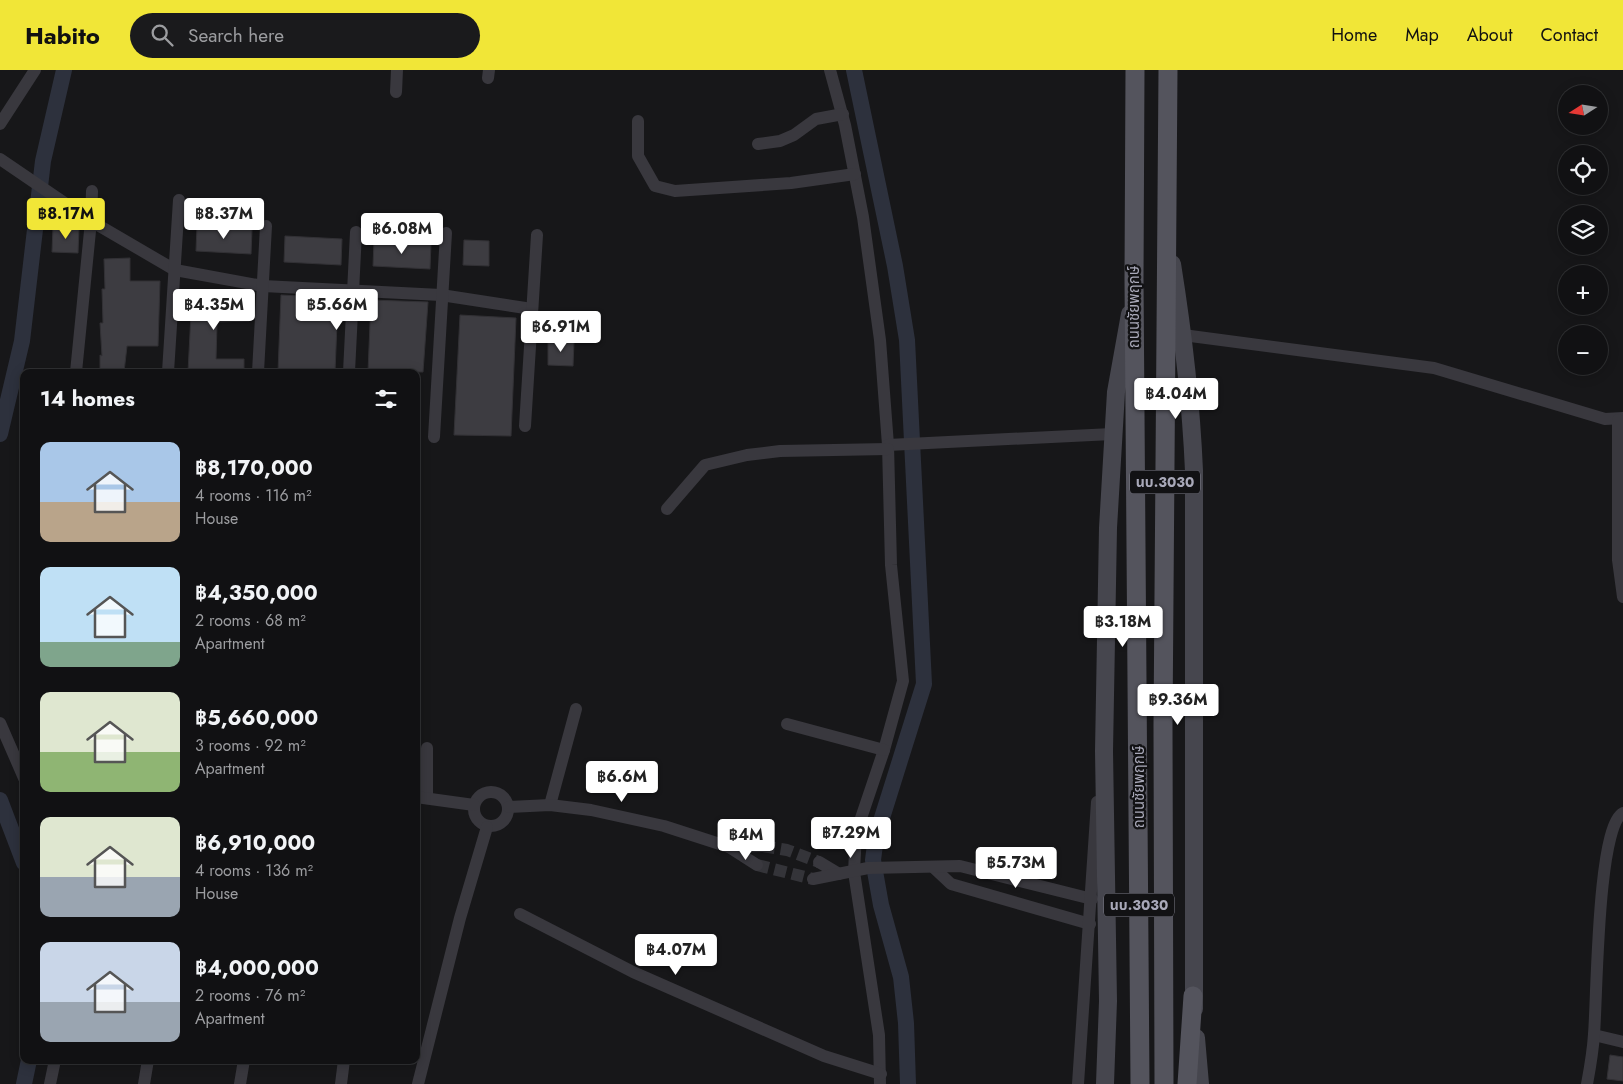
<!DOCTYPE html>
<meta charset="utf-8">
<style>
:root{--surface:#111113;--page:#1a1a1c;--text:#f1f3f6;--muted:#9c9da0;--line:#303133;--accent:#f1e637}
body{margin:0;font-family:Jost,"Noto Sans Thai",sans-serif;background:var(--page);color:var(--text);height:100vh;display:flex;flex-direction:column;font-size:19px;white-space:nowrap}
*{box-sizing:border-box;margin:0}
p{font-size:16px;color:var(--muted)}
.icon{flex:none;width:28px;height:28px;fill:none;stroke:currentColor;stroke-width:2;stroke-linecap:round;stroke-linejoin:round}
.map{position:relative;flex:1;overflow:hidden}
.sheet{position:absolute;left:20px;top:299px;width:400px;height:695px;display:flex;flex-direction:column;background:var(--surface);border-radius:10px;box-shadow:0 2px 12px #0003,0 0 0 1px var(--line)}
.sheet>*{flex:none}
.needle{width:32px;rotate:258deg}
.fabs{position:absolute;left:1558px;top:15px;display:grid;gap:10px}
.fabs a{display:grid;place-items:center;width:50px;height:50px;border-radius:50%;background:var(--surface);box-shadow:0 2px 12px #0003,0 0 0 1px var(--line);font-size:25px}
.price{position:absolute;translate:-50% -42px;padding:0 11px;border-radius:5px;background:#fff;color:#222;font-size:16px;line-height:32px;filter:drop-shadow(0 1px 2px #0008)}
.price::after{content:'';position:absolute;left:50%;top:30px;width:15px;height:11px;margin-left:-8px;background:inherit;clip-path:polygon(0 0,100% 0,50% 100%)}
.price.selected{background:var(--accent);color:#111}
ul{padding:0;list-style:none}
li{display:flex;align-items:center;gap:15px;height:125px;padding:0 20px}
li span{display:grid;place-items:center;flex:none;width:140px;height:100px;border-radius:10px;color:#555}
li>.icon{margin-inline-start:auto}
span .icon{width:60px;height:60px;fill:#fffc;stroke-width:1}
li b{font-size:21px}
h2{display:flex;justify-content:space-between;align-items:center;height:60px;padding:0 20px;font-size:21px}
header{display:flex;align-items:center;gap:30px;box-sizing:border-box;height:70px;padding:0 25px;background:var(--accent);color:#111}
header strong{font-size:24px}
nav{display:flex;gap:28px;margin-inline-start:auto;font-size:18px}
.search{width:350px;height:45px;background:var(--page);display:flex;align-items:center;gap:12px;box-sizing:border-box;padding:0 18px;border-radius:28px;color:var(--muted);font-size:19px}
.map>svg:first-child{display:block}
.lines{fill:none;stroke-linecap:round;stroke-linejoin:round}
.canal{stroke:#2d313d;stroke-width:16}
.building{fill:#3d3c41;stroke:#323135}
.minor-tunnel{stroke:#343439;stroke-width:12;stroke-dasharray:12 6;stroke-linecap:butt}
.minor{stroke:#39383e;stroke-width:12}
.secondary{stroke:#46464e;stroke-width:18}
.primary{stroke:#54545d;stroke-width:19}
.labels{text-anchor:middle;dominant-baseline:central;stroke-width:4.5;stroke-linejoin:round;paint-order:stroke}
.shield{fill:#121214;stroke:#7c7c88;stroke-width:1}
.shield-label{font-size:14px;font-weight:bold;fill:#a9a9b9}
.street-label{font-size:15px;fill:#a9a9b9;stroke:#121214}
</style>
<header>
<strong>Habito</strong>
<div class="search"><svg class="icon" aria-label="search" viewBox="0 0 24 24"><circle cx="10" cy="10" r="6"/><path d="M15 15l6 6"/></svg>Search here</div>
<nav><a>Home</a><a>Map</a><a>About</a><a>Contact</a></nav>
</header>
<div class="map">
<svg width="1623" height="1014" viewBox="0 0 1623 1014">
<rect width="100%" height="100%" fill="#171719"/>
<g class="lines">
<!-- canal -->
<g class="canal">
<path d="M854 0 895 196 907 270 924 614 876 767 873 790 881 835 901 907 906 953 908 1014"/>
<path d="M0 364 22 271 43 91 64 0"/>
<path d="M0 730 24 793"/>
<path d="M24 1014 29 990"/>
</g>
</g>
<!-- building -->
<g class="building">
<path d="M197 156 252 159 251 184 196 181Z"/>
<path d="M53 157 79 158 78 183 52 182Z"/>
<path d="M285 166 342 169 341 195 284 192Z"/>
<path d="M374 170 431 173 430 199 373 196Z"/>
<path d="M464 170 489 171V196L463 195Z"/>
<path d="M130 188V211H160L158 276H127L124 302H100V285L102 286 100 253H103L102 219H105L104 189Z"/>
<path d="M192 225 247 226 249 251 217 252V254L216 289H244V302H188Z"/>
<path d="M281 225 338 228 335 302H278Z"/>
<path d="M371 230 428 232 423 302H368Z"/>
<path d="M460 245 516 248 511 366 454 365Z"/>
<path d="M548 270 574 271 573 296 548 295Z"/>
<path d="M1610 985 1623 987V1011L1607 1009Z"/>
</g>
<g class="lines">
<!-- minor-tunnel -->
<g class="minor-tunnel">
<path d="M763 776 787 780 819 792"/>
<path d="M757 795 813 809"/>
</g>
<!-- minor -->
<g class="minor">
<path d="M830 0 845 55 863 147 880 270 888 375 891 495 903 611 884 680 856 763 854 802 879 965 880 1014"/>
<path d="M488 8 489 0"/>
<path d="M396 22 397 0"/>
<path d="M638 51V86L655 116 675 121 791 113 855 104"/>
<path d="M0 54 35 0"/>
<path d="M758 74 780 71 794 65 816 49 843 44"/>
<path d="M0 89 91 151 175 200 263 216 441 225 532 239"/>
<path d="M1183 265 1434 298 1605 349 1623 348"/>
<path d="M76 302 91 151 92 121"/>
<path d="M168 302 179 130"/>
<path d="M258 302 266 156"/>
<path d="M349 302 356 162"/>
<path d="M1618 350V490L1623 527"/>
<path d="M525 356 537 165"/>
<path d="M434 367 446 163"/>
<path d="M888 375 1112 364"/>
<path d="M667 439 705 395 747 385 780 381 888 379"/>
<path d="M0 653 24 708"/>
<path d="M787 654 884 680"/>
<path d="M427 678V728"/>
<circle cx="491" cy="739" r="17"/>
<path d="M416 727 474 735"/>
<path d="M550 735 576 639"/>
<path d="M509 737 550 735 591 740 664 756 729 777 757 795"/>
<path d="M729 777 763 776"/>
<path d="M819 792 839 804"/>
<path d="M934 798 951 814 1090 854"/>
<path d="M813 809 868 798 960 796 1092 829"/>
<path d="M520 844 633 902 824 986 881 1004"/>
<path d="M1594 965 1623 972"/>
<path d="M50 1014 55 990"/>
<path d="M144 1014 148 990"/>
<path d="M240 1014 244 990"/>
<path d="M341 1014 344 990"/>
<path d="M418 1014 460 848 487 757"/>
<path d="M1078 1014 1097 732"/>
<path d="M1587 1014C1590 998 1593 981 1594 964 1597 930 1597 756 1623 743"/>
</g>
<!-- secondary -->
<g class="secondary">
<path d="M1172 194C1183 263 1191 331 1194 401V939"/>
<path d="M1196 968 1200 1014"/>
<path d="M1105 1014 1108 931 1104 681 1108 458 1116 322 1130 244"/>
</g>
<!-- primary -->
<g class="primary">
<path d="M1135 0 1134 209 1140 1014"/>
<path d="M1164 1014 1163 656 1168 0"/>
<path d="M1187 1014 1193 926"/>
</g>
</g>
<g class="labels">
<!-- shield labels -->
<g class="shield">
<rect x="1130" y="400.5" width="70" height="23" rx="4"/>
<rect x="1104" y="823.5" width="70" height="23" rx="4"/>
</g>
<g class="shield-label">
<text x="1165" y="412">นบ.3030</text>
<text x="1139" y="835">นบ.3030</text>
</g>
<!-- street labels -->
<g class="street-label">
<text transform="translate(1134 237) rotate(-90)">ถนนชัยพฤกษ์</text>
<text transform="translate(1139 717) rotate(-90)">ถนนชัยพฤกษ์</text>
</g>
</g>
</svg>
<div class="fabs">
<a><svg class="needle" viewBox="-14 -14 28 28"><path d="M0-13l5 13h-10z" fill="#e53935"/><path d="M0 13l5-13h-10z" fill="#9c9da0"/></svg></a>
<a><svg class="icon" aria-label="locate" viewBox="0 0 24 24"><circle cx="12" cy="12" r="6"/><path d="M12 2v4M12 18v4M2 12h4M18 12h4"/></svg></a>
<a><svg class="icon" aria-label="layers" viewBox="0 0 24 24"><path d="M12 4l9 5-9 5-9-5zM3 14l9 5 9-5"/></svg></a>
<a>+</a>
<a>−</a>
</div>
<b class="price selected" style="left:66px;top:170px">฿8.17M</b>
<b class="price" style="left:224px;top:170px">฿8.37M</b>
<b class="price" style="left:402px;top:185px">฿6.08M</b>
<b class="price" style="left:214px;top:261px">฿4.35M</b>
<b class="price" style="left:337px;top:261px">฿5.66M</b>
<b class="price" style="left:561px;top:283px">฿6.91M</b>
<b class="price" style="left:1176px;top:350px">฿4.04M</b>
<b class="price" style="left:1123px;top:578px">฿3.18M</b>
<b class="price" style="left:1178px;top:656px">฿9.36M</b>
<b class="price" style="left:622px;top:733px">฿6.6M</b>
<b class="price" style="left:851px;top:789px">฿7.29M</b>
<b class="price" style="left:746px;top:791px">฿4M</b>
<b class="price" style="left:1016px;top:819px">฿5.73M</b>
<b class="price" style="left:676px;top:906px">฿4.07M</b>
<section class="sheet">
<h2>14 homes<svg class="icon" aria-label="filters" viewBox="0 0 24 24"><path d="M4 7h16M4 17h16"/><circle cx="9" cy="7" r="2"/><circle cx="15" cy="17" r="2"/></svg></h2>
<ul>
<li><span style="background:linear-gradient(#a9c7e8 60%,#b9a48a 0)"><svg class="icon" aria-label="home" viewBox="0 0 24 24"><path d="M3 11l9-7 9 7M6 9v11h12V9"/></svg></span><div><b>฿8,170,000</b><p>4 rooms · 116 m²</p><p>House</p></div></li>
<li><span style="background:linear-gradient(#bfe0f5 75%,#7fa58c 0)"><svg class="icon" aria-label="home" viewBox="0 0 24 24"><path d="M3 11l9-7 9 7M6 9v11h12V9"/></svg></span><div><b>฿4,350,000</b><p>2 rooms · 68 m²</p><p>Apartment</p></div></li>
<li><span style="background:linear-gradient(#dfe7d0 60%,#8fb573 0)"><svg class="icon" aria-label="home" viewBox="0 0 24 24"><path d="M3 11l9-7 9 7M6 9v11h12V9"/></svg></span><div><b>฿5,660,000</b><p>3 rooms · 92 m²</p><p>Apartment</p></div></li>
<li><span style="background:linear-gradient(#dfe7d0 60%,#9aa5b1 0)"><svg class="icon" aria-label="home" viewBox="0 0 24 24"><path d="M3 11l9-7 9 7M6 9v11h12V9"/></svg></span><div><b>฿6,910,000</b><p>4 rooms · 136 m²</p><p>House</p></div></li>
<li><span style="background:linear-gradient(#c9d6e8 60%,#9aa5b1 0)"><svg class="icon" aria-label="home" viewBox="0 0 24 24"><path d="M3 11l9-7 9 7M6 9v11h12V9"/></svg></span><div><b>฿4,000,000</b><p>2 rooms · 76 m²</p><p>Apartment</p></div></li>
</ul>
</section>
</div>
